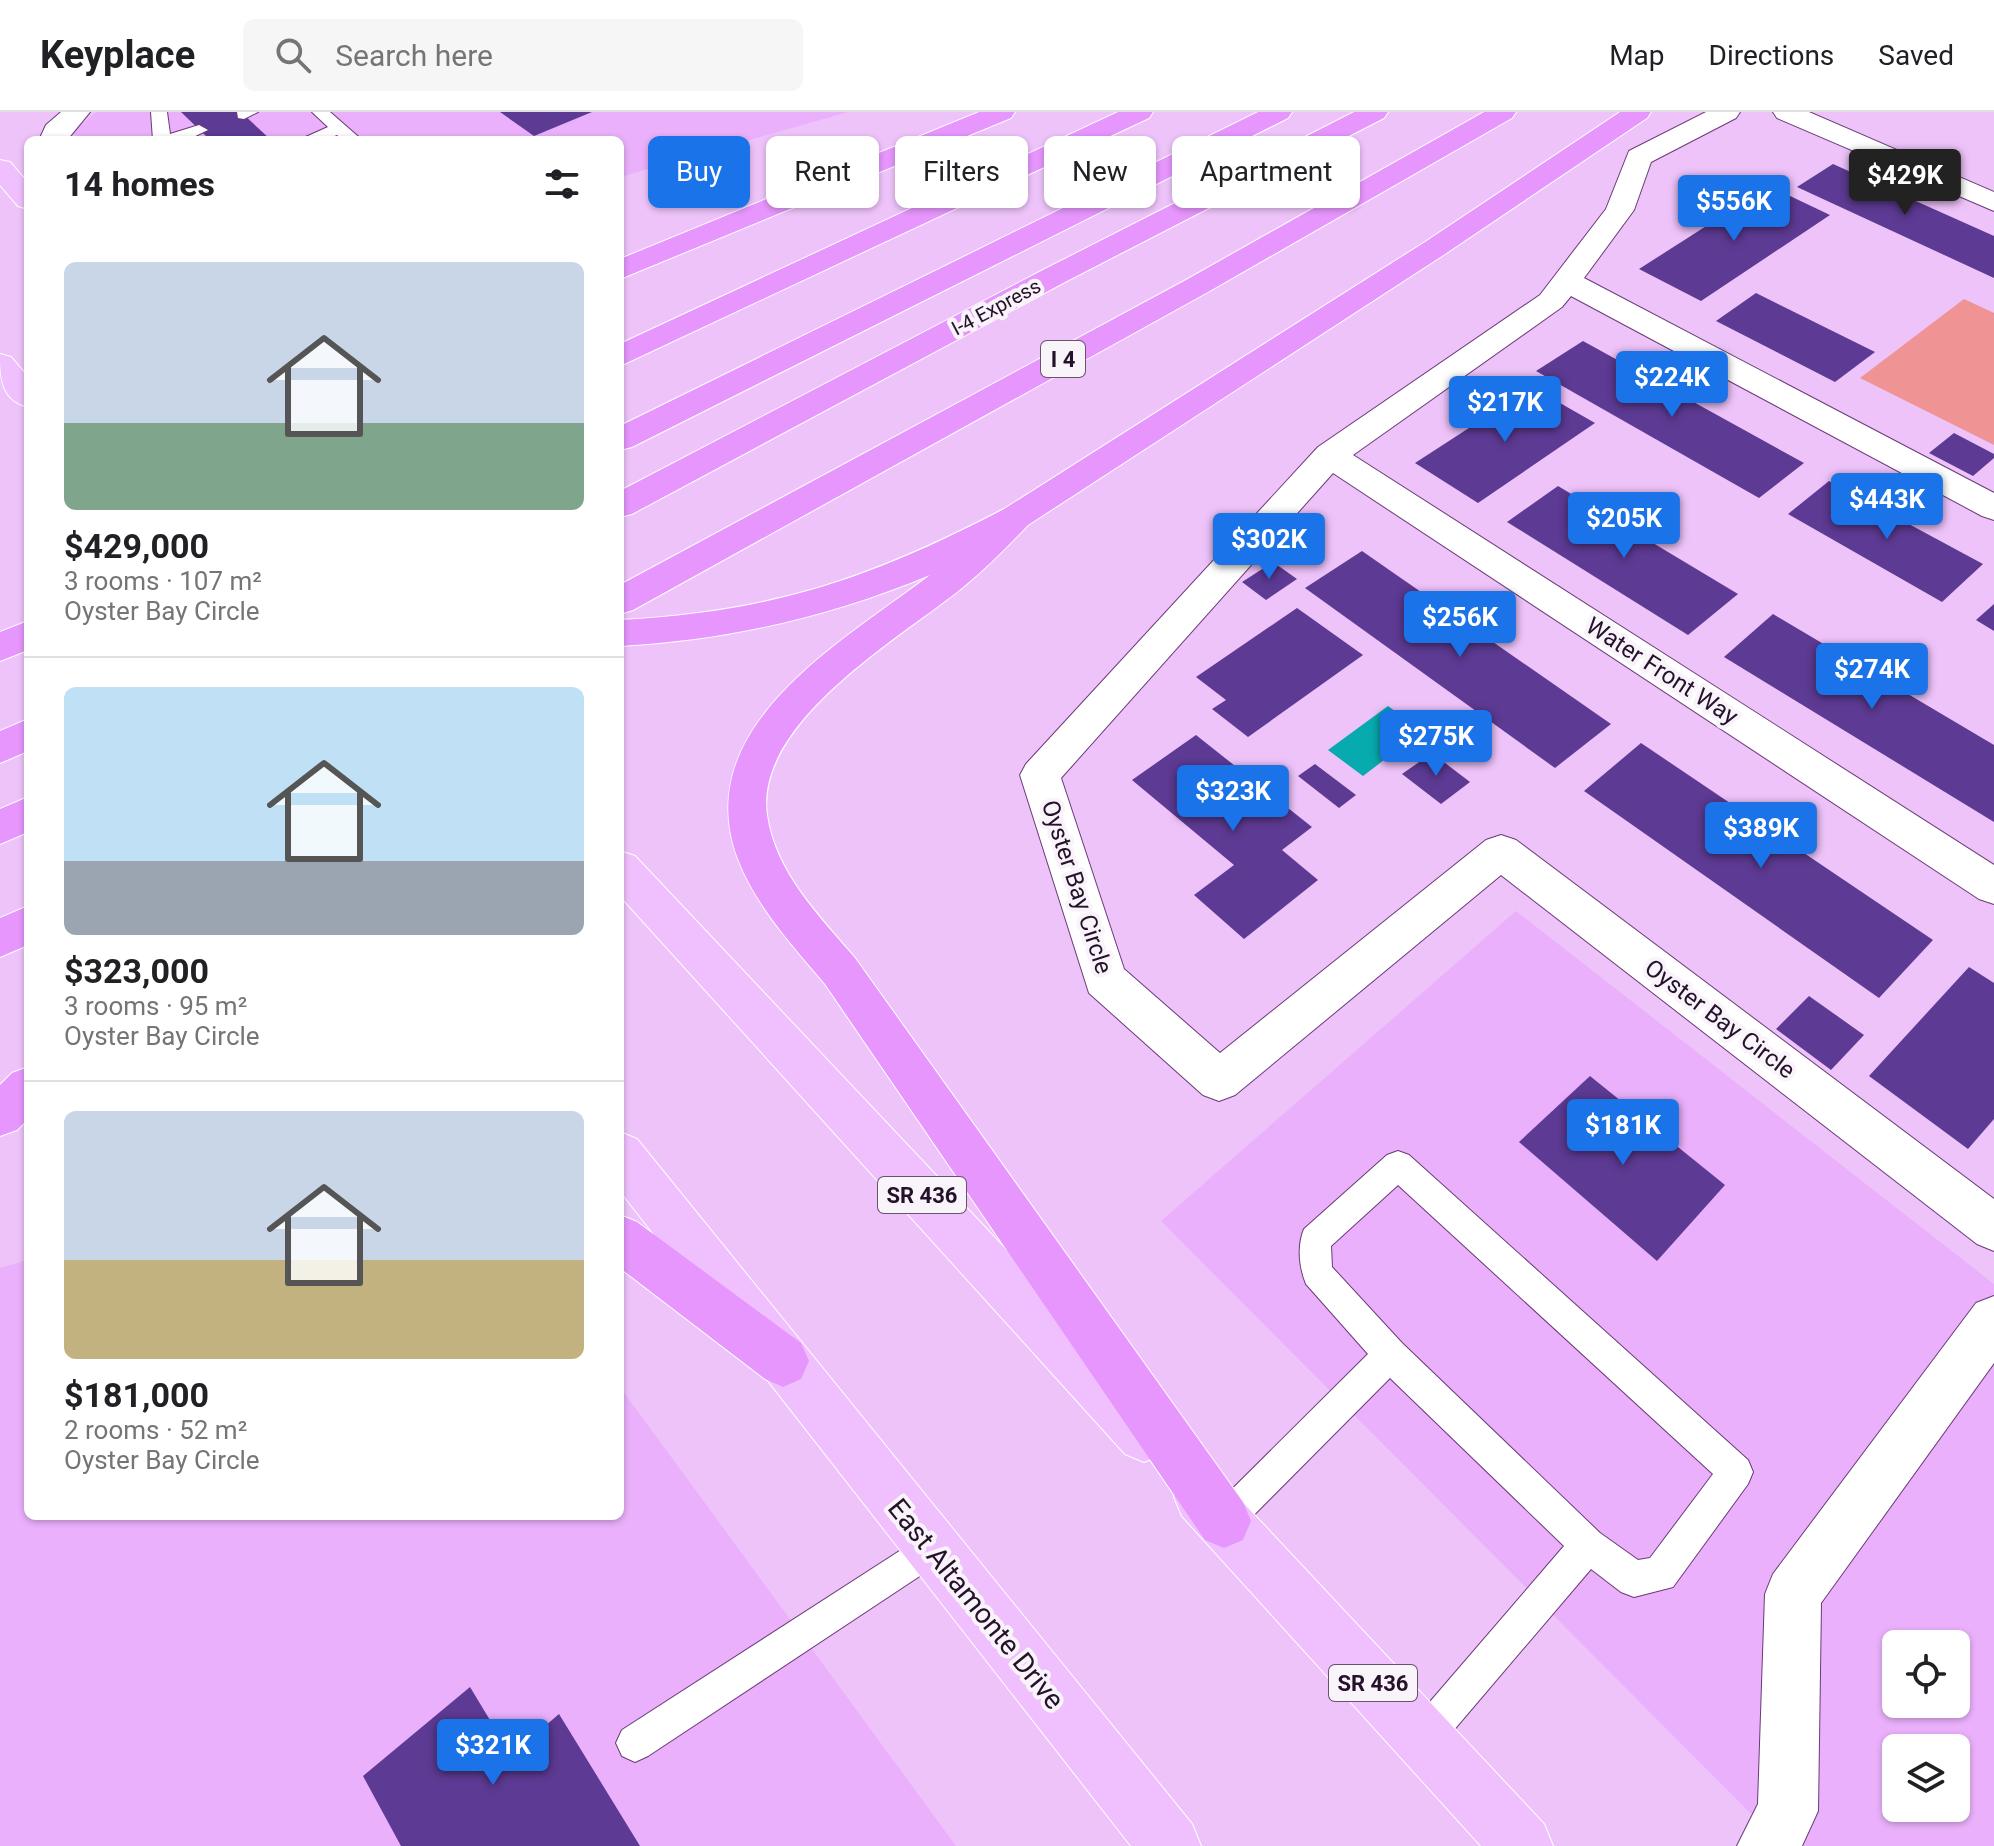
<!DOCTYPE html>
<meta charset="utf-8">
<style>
:root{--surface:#fff;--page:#f6f6f6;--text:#202124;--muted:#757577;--line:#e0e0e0;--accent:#1a73e8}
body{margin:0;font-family:Roboto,sans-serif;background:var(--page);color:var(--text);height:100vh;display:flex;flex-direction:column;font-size:30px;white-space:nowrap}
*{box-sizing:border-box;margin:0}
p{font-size:26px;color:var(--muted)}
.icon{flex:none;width:44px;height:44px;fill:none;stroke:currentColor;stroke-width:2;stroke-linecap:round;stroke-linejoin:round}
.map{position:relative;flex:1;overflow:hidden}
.panel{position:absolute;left:24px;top:24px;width:600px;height:1384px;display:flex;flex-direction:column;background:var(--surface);border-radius:12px;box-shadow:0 2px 6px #0004}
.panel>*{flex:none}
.top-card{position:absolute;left:648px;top:24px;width:760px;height:72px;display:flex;gap:16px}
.buttons{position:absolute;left:1882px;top:1518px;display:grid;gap:16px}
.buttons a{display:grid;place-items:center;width:88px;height:88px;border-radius:12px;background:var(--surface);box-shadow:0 2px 6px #0004;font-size:40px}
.price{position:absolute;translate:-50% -68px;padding:0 18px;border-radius:8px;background:var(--accent);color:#fff;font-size:26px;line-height:52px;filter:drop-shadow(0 2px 4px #0008)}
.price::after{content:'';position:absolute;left:50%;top:48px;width:24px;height:18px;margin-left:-12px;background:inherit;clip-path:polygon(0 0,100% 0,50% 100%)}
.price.on{background:#222;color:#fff}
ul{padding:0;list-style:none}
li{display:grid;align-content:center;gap:16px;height:424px;padding:0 40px}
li+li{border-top:2px solid var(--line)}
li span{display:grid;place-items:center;height:248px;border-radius:12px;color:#555}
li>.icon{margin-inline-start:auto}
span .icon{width:144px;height:144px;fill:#fffc;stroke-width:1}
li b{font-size:34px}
h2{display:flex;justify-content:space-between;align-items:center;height:96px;padding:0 40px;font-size:34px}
.tag{padding:0 28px;border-radius:12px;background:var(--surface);box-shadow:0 2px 6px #0004;font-size:28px;line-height:72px}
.tag.on{background:var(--accent);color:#fff}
header{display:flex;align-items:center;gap:48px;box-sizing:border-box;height:112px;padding:0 40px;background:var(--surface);border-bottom:2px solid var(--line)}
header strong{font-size:38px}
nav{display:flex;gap:44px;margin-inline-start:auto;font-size:28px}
.search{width:560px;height:72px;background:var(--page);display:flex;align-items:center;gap:20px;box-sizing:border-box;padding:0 28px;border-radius:12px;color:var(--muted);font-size:30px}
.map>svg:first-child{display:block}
.built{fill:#eab0fb;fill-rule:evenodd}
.green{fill:#ef9395}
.water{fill:#07aaaf}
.building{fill:#5d3a93}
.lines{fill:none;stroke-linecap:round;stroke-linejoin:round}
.lane-casing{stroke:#6a3b77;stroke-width:2}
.street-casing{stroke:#6a3b77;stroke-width:2}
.secondary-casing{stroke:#6a3b77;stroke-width:2}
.primary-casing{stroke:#fff;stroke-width:2}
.highway-casing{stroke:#fff;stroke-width:2}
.lane{fill:#fff;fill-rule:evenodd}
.street{fill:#fff;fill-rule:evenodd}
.secondary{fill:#fff;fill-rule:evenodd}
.primary{fill:#f0c0fe;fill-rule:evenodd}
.highway{fill:#e696fd;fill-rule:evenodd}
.labels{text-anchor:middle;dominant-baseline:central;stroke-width:8;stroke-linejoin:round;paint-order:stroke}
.far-street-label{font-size:20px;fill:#25112a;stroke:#f9f3fa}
.shield{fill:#f9f3fa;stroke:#655568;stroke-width:2}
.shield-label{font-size:22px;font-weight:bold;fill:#25112a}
.street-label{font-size:24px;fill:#25112a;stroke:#f9f3fa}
.near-street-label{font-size:28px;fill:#25112a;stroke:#f9f3fa}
</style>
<header>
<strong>Keyplace</strong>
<div class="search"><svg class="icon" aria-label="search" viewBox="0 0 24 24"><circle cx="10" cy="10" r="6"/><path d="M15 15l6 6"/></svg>Search here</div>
<nav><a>Map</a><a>Directions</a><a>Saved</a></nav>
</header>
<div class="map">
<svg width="1994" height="1734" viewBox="0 0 1994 1734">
<rect width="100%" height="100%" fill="#eec3fa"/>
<!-- built -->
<g class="built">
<path d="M96 0H848L620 65V28H80L74 22 75 18Z"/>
<path d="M1516 799 1994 1172V1734H1783L1161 1109ZM1896 1532H1956V1592H1896ZM1896 1636H1956V1696H1896Z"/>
<path d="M28 1148V1404H620V1275L956 1734H0V1156Z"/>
</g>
<!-- green -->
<path class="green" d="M1964 187 1994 201V333L1860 266Z"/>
<!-- water -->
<path class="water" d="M1388 594 1422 619 1363 664 1328 638Z"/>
<!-- building -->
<g class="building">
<path d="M181 0H241L271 28H210Z"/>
<path d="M500 0H592L534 24Z"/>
<path d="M1833 52 1994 124V166L1797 75Z"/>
<path d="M1769 74 1830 103 1701 189 1639 157Z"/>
<path d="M1756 181 1875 240 1835 270 1716 209Z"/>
<path d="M1583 229 1804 351 1759 386 1536 259Z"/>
<path d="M1532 275 1595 311 1478 391 1415 351Z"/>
<path d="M1954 321 1994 342V346L1973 364 1929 341Z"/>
<path d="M1829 369 1983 452 1942 490 1788 402Z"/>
<path d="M1558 374 1738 482 1688 523 1507 410Z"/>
<path d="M1362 439 1611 612 1555 656 1305 476Z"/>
<path d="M1273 450 1297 467 1266 488 1242 470Z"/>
<path d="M1994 492V519L1976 508Z"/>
<path d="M1297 496 1363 543 1248 625 1212 597 1226 588 1196 565Z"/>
<path d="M1773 502 1994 633V710L1724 545Z"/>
<path d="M1196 623 1312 715 1282 738 1318 768 1244 827 1194 783 1234 753 1132 668Z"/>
<path d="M1641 631 1933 828 1879 886 1584 679Z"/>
<path d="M1432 641 1470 670 1441 692 1402 662Z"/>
<path d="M1315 652 1356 683 1339 696 1298 664Z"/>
<path d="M1969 855 1994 871V1007L1968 1037 1869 964Z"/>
<path d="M1809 884 1864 923 1831 958 1776 917Z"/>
<path d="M1590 964 1725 1073 1657 1149 1519 1030Z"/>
<path d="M470 1575 511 1643 559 1602 640 1734H401L363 1664Z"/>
</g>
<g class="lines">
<defs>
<g id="lane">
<path d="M151 0H167L170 22 199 13 208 18 187 28H153Z"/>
<path d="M237 0H258L244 7 238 6Z"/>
<path d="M312 0H330L362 28H343L337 23 324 28H299L328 15Z"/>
<path d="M1398 1039 1409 1043 1748 1348 1753 1360 1748 1372 1673 1475 1634 1485 1621 1480 1591 1457 1436 1639 1423 1645 1410 1639 1404 1626 1410 1613 1564 1434 1390 1266 1236 1421 1224 1426 1212 1421 1207 1409 1212 1397 1368 1242 1306 1172C1299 1155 1297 1134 1304 1117L1387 1043ZM1398 1073 1713 1362 1650 1446 1638 1448 1600 1421 1402 1231 1332 1155 1331 1134Z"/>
<path d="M932 1418 944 1424 950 1436 944 1448 648 1644 635 1650 622 1644 616 1631 622 1618Z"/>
</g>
<g id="street">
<path d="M1706 0H1740L1736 6 1651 50 1634 98 1584 166 1994 381V408L1982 404 1571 184 1562 195 1353 343 1994 753V792L1979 787 1333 361 1061 666 1124 857 1220 941 1486 728 1501 723 1516 728 1994 1087V1139L1977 1132 1501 763 1235 983 1219 989 1203 983 1089 881 1020 663 1026 652 1318 335 1540 183 1606 97 1629 39Z"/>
<path d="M1773 0H1809L1994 80V99L1777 6Z"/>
<path d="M1994 1184V1251L1821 1491 1818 1699 1802 1734H1737L1758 1692 1765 1482 1773 1462 1976 1191Z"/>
</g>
<path id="secondary" d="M61 0H90L67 28H39L46 13Z"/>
<g id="primary">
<path d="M0 48 10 50 28 71V97L18 94 0 73Z"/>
<path d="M0 242 11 245 28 265V295C1 288 0 266 0 242Z"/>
<path d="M620 739 635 744 1163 1304 1171 1323 1163 1342 1144 1350 1125 1342 620 784Z"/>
<path d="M620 1020 637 1027 1192 1712 1201 1734H1131L620 1079Z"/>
<path d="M1201 1358 1220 1366 1544 1712 1553 1734H1481L1182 1404 1174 1385 1182 1366Z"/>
</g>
<g id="highway">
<path d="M979 0H1015L1011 6 620 167V147Z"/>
<path d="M1118 0H1153L1149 6 620 254V232Z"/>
<path d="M1258 0H1292L1288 6 632 335 620 338V314Z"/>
<path d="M1354 0H1388L1384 6 1065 170 632 402 620 405V379L1043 158Z"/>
<path d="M1484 0H1516L1512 6 1208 180 633 498 620 502V473L1186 168Z"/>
<path d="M1620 0H1651L1647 6 1445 142 1028 413C1007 435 985 457 962 476 900 526 754 610 767 703 775 760 819 804 855 846L1243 1390 1251 1409 1243 1428 1224 1436 1205 1428 825 872C793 834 756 794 738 747 688 615 842 530 930 463 829 505 729 528 620 534V508C772 500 870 467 1004 397L1425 130Z"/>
<path d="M28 509V538L0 549V520Z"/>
<path d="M28 607V639L0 651V619Z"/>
<path d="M28 685V720L0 732V697Z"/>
<path d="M28 794V833L0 845V806Z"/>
<path d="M28 955V1007L17 1018 0 1024V973L12 961Z"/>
<path d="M620 1103 637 1110 801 1231 809 1249 801 1267 783 1275 765 1267 620 1156Z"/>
</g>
</defs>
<!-- lane casing -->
<use href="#lane" class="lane-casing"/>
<!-- street casing -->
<use href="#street" class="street-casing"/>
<!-- secondary casing -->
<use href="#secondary" class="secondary-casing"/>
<!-- primary casing -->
<use href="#primary" class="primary-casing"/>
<!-- highway casing -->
<use href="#highway" class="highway-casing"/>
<!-- lane -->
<use href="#lane" class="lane"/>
<!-- street -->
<use href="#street" class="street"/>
<!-- secondary -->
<use href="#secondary" class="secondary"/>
<!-- primary -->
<use href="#primary" class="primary"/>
<!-- highway -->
<use href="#highway" class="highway"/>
</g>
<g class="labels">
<!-- far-street labels -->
<g class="far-street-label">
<text transform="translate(996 195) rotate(-28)">I-4 Express</text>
</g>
<!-- shield labels -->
<g class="shield">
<rect x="1041" y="229" width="44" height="36" rx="6"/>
<rect x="878" y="1065" width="88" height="36" rx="6"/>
<rect x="1329" y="1553" width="88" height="36" rx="6"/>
</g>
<g class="shield-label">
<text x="1063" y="247">I 4</text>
<text x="922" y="1083">SR 436</text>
<text x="1373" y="1571">SR 436</text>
</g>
<!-- street labels -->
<g class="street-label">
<text transform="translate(1662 559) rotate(33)">Water Front Way</text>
<text transform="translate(1077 775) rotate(72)">Oyster Bay Circle</text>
<text transform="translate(1720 907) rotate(37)">Oyster Bay Circle</text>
</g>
<!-- near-street labels -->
<g class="near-street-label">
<text transform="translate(976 1492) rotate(51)">East Altamonte Drive</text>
</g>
</g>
</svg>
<div class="buttons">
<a><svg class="icon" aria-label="locate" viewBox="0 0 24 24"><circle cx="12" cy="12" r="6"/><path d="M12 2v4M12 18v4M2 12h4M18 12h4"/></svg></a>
<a><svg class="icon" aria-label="layers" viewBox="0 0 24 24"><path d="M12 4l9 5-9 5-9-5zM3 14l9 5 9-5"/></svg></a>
</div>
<b class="price on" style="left:1905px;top:105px">$429K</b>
<b class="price" style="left:1734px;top:131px">$556K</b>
<b class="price" style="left:1672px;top:307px">$224K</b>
<b class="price" style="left:1505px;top:332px">$217K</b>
<b class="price" style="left:1887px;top:429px">$443K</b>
<b class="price" style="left:1624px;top:448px">$205K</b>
<b class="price" style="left:1269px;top:469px">$302K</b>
<b class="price" style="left:1460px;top:547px">$256K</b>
<b class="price" style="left:1872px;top:599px">$274K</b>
<b class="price" style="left:1436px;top:666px">$275K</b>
<b class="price" style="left:1233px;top:721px">$323K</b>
<b class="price" style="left:1761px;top:758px">$389K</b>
<b class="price" style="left:1623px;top:1055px">$181K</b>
<b class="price" style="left:493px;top:1675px">$321K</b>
<div class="top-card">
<a class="tag on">Buy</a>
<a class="tag">Rent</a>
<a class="tag">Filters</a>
<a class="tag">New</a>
<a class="tag">Apartment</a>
</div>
<section class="panel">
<h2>14 homes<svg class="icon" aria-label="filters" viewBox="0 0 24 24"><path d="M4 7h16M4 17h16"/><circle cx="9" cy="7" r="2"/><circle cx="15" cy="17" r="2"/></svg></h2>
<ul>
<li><span style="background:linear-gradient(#c9d6e8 65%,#7fa58c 0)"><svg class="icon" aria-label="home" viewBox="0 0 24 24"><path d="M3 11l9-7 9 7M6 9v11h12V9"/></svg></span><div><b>$429,000</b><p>3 rooms · 107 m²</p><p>Oyster Bay Circle</p></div></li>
<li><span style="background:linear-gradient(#bfe0f5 70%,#9aa5b1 0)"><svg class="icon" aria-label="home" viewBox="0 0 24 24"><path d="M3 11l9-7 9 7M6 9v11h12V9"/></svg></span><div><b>$323,000</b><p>3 rooms · 95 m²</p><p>Oyster Bay Circle</p></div></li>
<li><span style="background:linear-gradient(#c9d6e8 60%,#c2b280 0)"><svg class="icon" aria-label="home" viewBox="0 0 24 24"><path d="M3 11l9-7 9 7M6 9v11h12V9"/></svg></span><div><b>$181,000</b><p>2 rooms · 52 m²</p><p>Oyster Bay Circle</p></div></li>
</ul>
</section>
</div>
